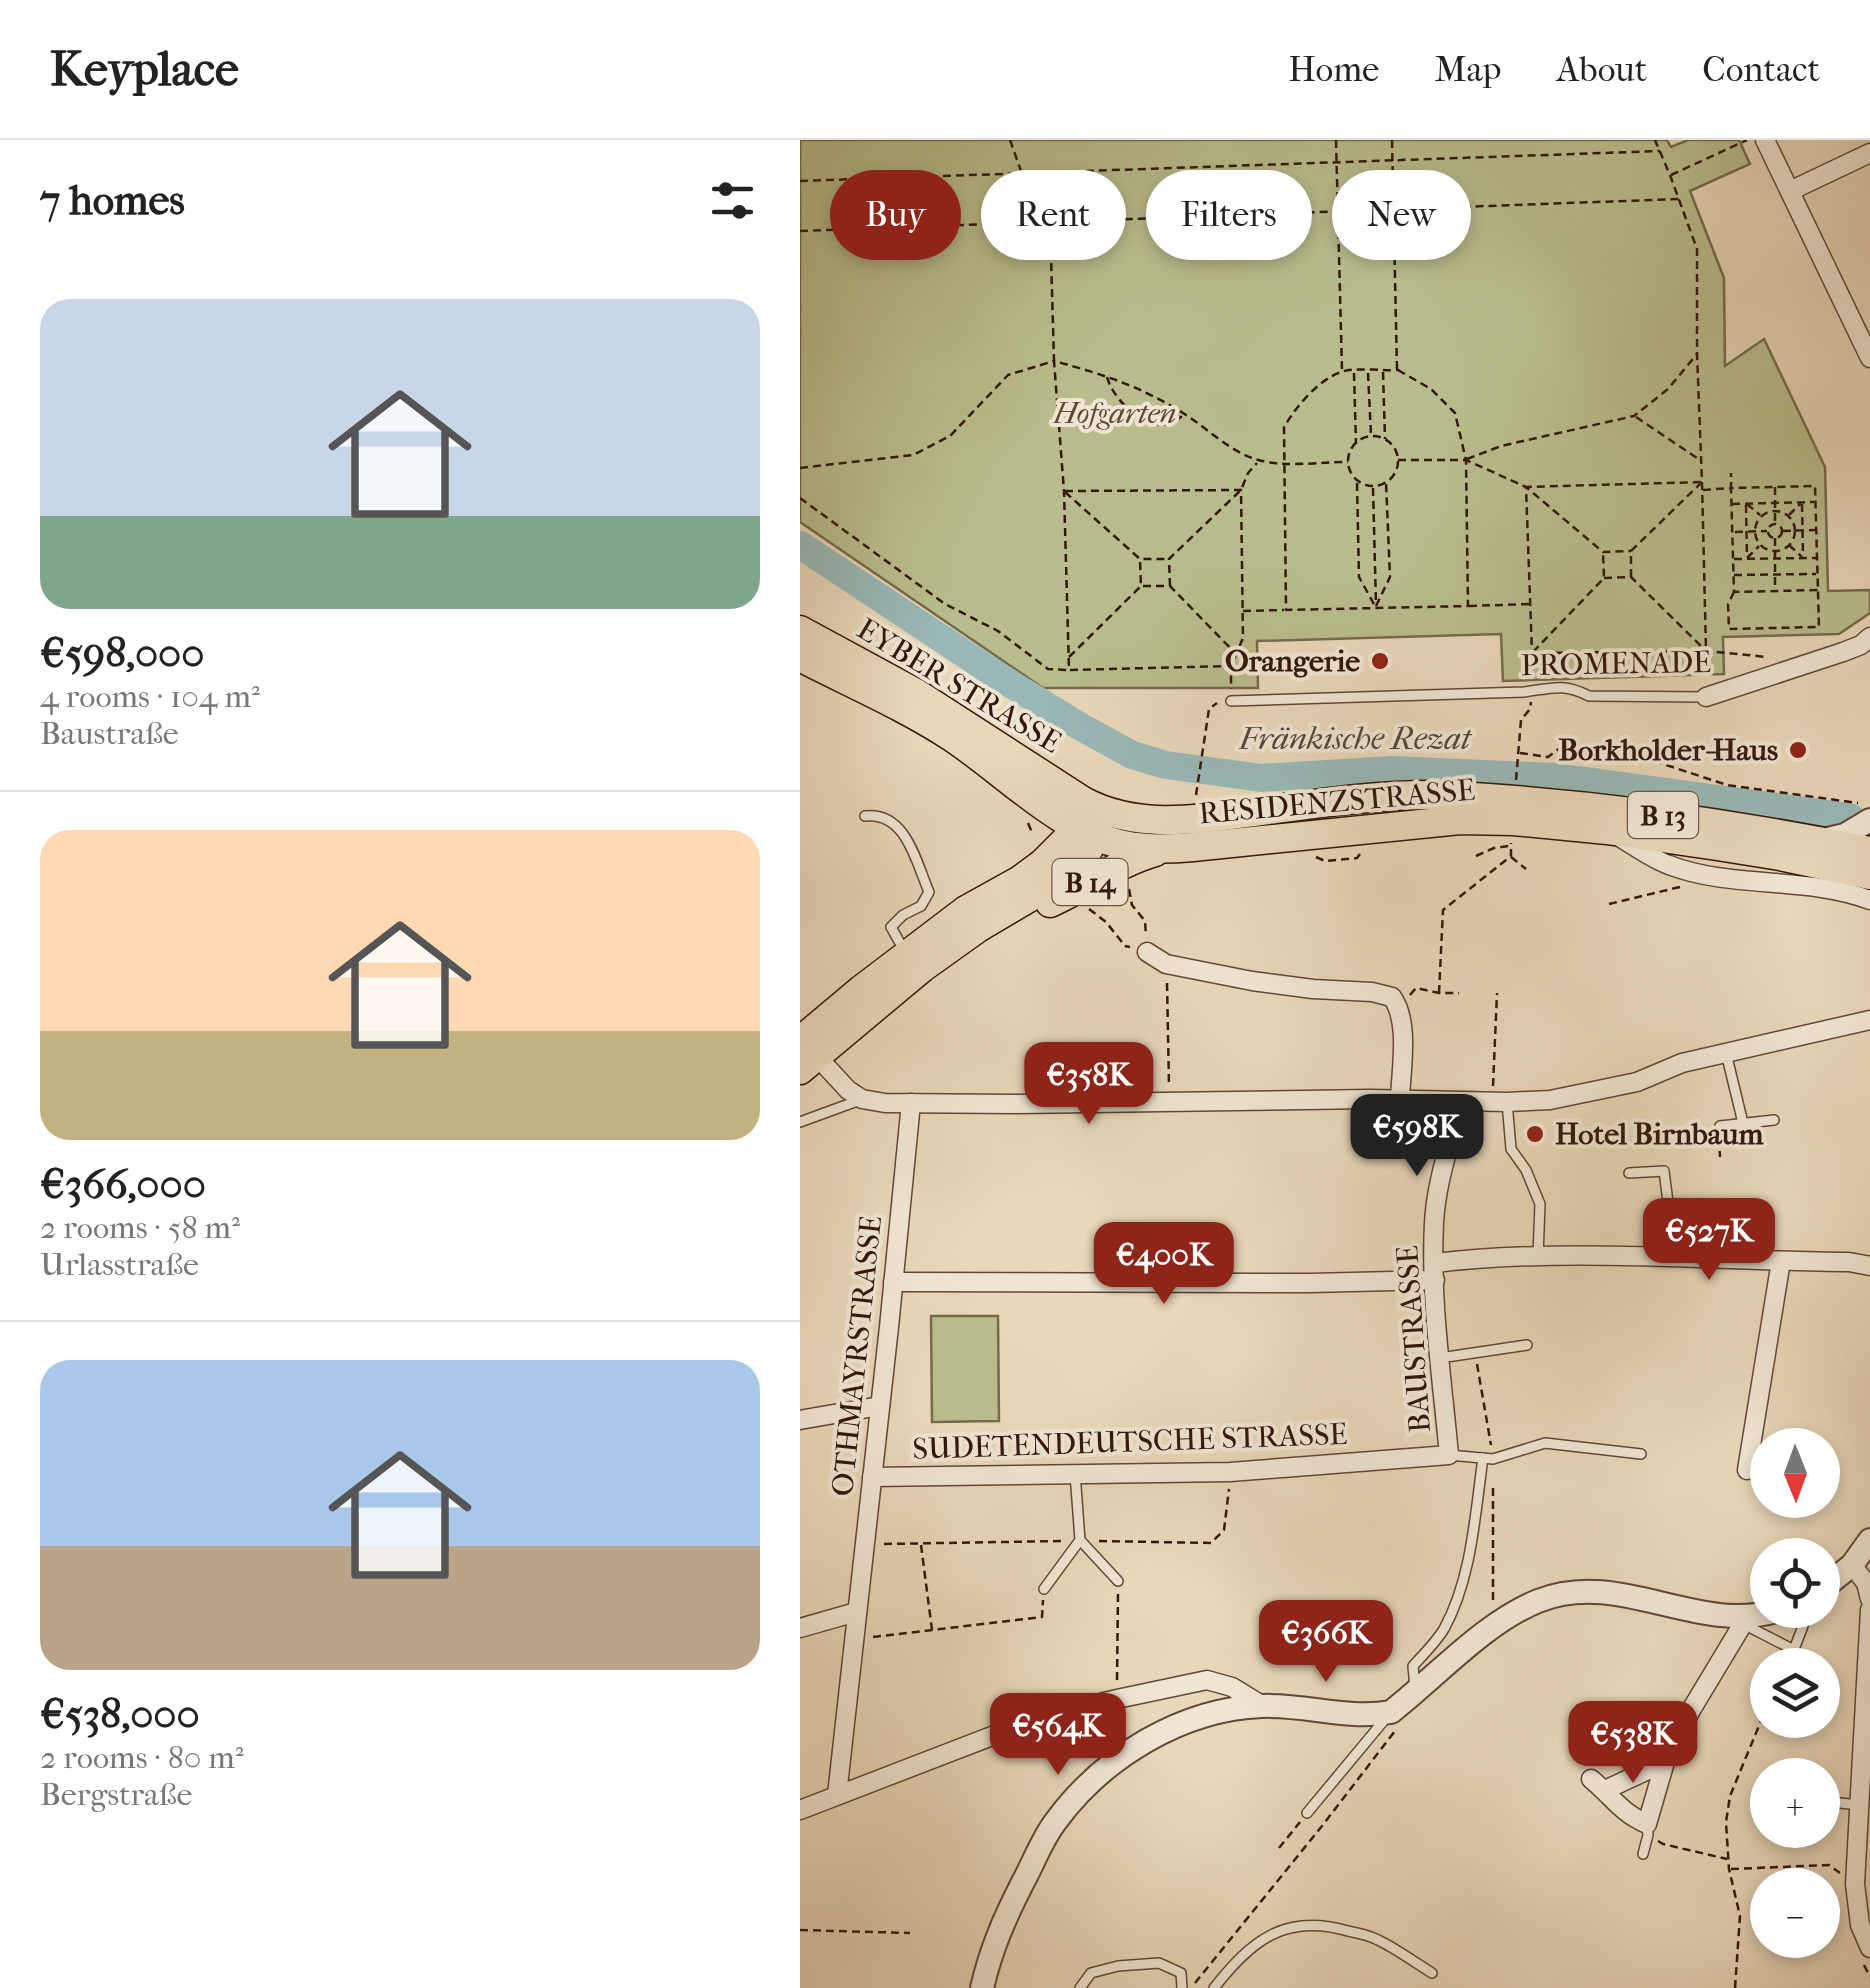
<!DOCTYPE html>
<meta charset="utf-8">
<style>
:root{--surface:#fff;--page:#f6f6f6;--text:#222;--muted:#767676;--line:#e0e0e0;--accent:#8f2418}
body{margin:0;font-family:"IM FELL French Canon",serif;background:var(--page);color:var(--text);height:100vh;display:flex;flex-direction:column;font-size:38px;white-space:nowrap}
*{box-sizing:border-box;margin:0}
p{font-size:32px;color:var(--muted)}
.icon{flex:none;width:55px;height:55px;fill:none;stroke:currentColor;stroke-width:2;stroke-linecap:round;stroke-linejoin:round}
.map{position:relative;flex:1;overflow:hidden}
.details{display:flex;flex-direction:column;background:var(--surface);width:800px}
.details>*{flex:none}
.hud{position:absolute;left:30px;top:30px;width:890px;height:90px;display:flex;gap:20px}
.needle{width:65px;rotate:179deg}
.buttons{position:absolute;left:950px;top:1288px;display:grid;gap:20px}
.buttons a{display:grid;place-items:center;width:90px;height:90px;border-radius:50%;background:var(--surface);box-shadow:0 5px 15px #0003;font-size:50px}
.price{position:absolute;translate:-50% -85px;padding:0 22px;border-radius:20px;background:var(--accent);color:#fff;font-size:32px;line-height:65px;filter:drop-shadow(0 2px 5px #0008)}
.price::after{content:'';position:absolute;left:50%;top:60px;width:30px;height:22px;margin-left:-15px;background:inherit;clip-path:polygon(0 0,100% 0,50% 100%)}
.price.selected{background:#222;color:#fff}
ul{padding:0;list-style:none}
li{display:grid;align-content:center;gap:20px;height:530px;padding:0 40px}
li+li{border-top:2px solid var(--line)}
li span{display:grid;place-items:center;height:310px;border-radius:30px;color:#555}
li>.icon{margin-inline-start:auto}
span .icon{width:180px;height:180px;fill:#fffc;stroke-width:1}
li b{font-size:42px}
h2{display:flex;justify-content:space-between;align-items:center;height:120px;padding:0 40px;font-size:42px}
.tag{padding:0 35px;border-radius:45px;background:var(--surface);box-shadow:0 5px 15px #0003;font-size:35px;line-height:90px}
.tag.selected{background:var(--accent);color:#fff}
header{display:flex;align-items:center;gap:60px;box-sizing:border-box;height:140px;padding:0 50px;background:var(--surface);border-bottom:2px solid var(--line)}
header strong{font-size:48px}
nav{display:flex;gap:55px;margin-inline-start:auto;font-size:35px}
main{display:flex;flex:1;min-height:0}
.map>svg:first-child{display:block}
.green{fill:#b9bd8d;stroke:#766a4c;stroke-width:2.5}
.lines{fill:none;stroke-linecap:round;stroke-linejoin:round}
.river{stroke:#99b8b7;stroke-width:28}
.service-casing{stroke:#604736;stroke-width:12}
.minor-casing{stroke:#604736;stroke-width:21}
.tertiary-casing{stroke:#604736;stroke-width:26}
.primary-casing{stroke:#33170b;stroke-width:31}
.path{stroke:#33170b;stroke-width:2.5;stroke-dasharray:8 5;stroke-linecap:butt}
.service{stroke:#f0e5d2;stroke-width:9}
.minor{stroke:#f0e5d2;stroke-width:18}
.tertiary{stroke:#f0e5d2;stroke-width:22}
.primary{stroke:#e8d7b9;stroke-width:28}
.poi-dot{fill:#8f2418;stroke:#f0e5d2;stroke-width:4}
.labels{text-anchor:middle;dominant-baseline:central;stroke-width:8;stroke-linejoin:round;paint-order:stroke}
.shield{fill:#f0e5d2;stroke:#6c5547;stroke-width:2.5}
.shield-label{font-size:28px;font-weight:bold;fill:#33170b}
.park-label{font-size:30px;font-style:italic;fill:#5b4932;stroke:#f0e5d2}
.poi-label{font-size:30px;font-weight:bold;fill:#33170b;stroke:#f0e5d2;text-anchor:end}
.street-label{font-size:30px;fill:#33170b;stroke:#f0e5d2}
.water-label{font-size:32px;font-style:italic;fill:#52473f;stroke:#f0e5d2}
</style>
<header>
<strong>Keyplace</strong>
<nav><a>Home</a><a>Map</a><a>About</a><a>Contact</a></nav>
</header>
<main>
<section class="details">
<h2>7 homes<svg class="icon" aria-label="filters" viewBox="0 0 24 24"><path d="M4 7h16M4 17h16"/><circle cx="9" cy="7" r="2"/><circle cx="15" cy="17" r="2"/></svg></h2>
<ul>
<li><span style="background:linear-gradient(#c9d6e8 70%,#7fa58c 0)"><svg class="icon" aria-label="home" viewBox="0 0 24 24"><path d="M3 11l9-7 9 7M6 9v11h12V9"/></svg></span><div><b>€598,000</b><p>4 rooms · 104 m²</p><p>Baustraße</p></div></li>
<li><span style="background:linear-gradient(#ffd9b3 65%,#c2b280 0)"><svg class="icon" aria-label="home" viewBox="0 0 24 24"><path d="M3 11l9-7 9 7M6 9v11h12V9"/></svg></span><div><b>€366,000</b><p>2 rooms · 58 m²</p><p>Urlasstraße</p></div></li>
<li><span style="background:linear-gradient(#a9c7e8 60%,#b9a48a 0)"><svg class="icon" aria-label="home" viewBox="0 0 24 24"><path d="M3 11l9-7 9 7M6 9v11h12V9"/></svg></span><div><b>€538,000</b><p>2 rooms · 80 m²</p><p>Bergstraße</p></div></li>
</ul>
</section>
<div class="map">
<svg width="1070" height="1848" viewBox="0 0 1070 1848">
<rect width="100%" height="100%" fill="#e8d7b9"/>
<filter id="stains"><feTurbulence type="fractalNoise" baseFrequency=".002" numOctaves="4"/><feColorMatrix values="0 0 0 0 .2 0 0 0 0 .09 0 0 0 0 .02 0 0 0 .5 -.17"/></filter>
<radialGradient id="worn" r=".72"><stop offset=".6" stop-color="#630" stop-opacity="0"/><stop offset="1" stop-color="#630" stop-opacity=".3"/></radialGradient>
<!-- green -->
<g class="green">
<path d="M0 0H867L871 7 888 0H939L950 24 890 51 924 138 925 226 964 199 1025 327 1028 451 1070 450V473L1039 494 923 497 924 534 703 541 701 494 457 501 458 548H243L0 382Z"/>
<path d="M131 1176H198L199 1281 132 1282Z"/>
</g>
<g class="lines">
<!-- river -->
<path class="river" d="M0 405 198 536 276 584 332 615 366 625 461 638 591 630 756 637 1050 677"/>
<defs>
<g id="service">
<path d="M431 561 724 552C752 548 764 543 789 556L906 557"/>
<path d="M65 676C106 671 116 722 129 752L121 766 103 775 91 787 105 812"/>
<path d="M926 913 943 983"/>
<path d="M707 962 711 1009 726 1030 740 1064 738 1116"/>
<path d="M0 982 60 960"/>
<path d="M920 986 974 980"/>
<path d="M829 1033 864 1031 875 1117"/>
<path d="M640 1218 727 1205"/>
<path d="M649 1315 693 1319 745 1303 841 1314"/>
<path d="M280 1400 318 1441"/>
<path d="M244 1449 280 1400 275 1333"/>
<path d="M948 1479 953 1489 994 1510"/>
<path d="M988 1525 1003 1486 1006 1470"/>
<path d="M615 1548 613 1526C624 1514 636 1502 644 1489 672 1438 675 1374 683 1318"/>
<path d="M1022 1661 1059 1665"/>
<path d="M507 1673 586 1578"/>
<path d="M843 1714 848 1695 847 1684"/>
<path d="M280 1848 291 1833 318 1826 359 1823 381 1833 382 1848"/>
<path d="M414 1848C452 1800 485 1773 548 1791 558 1793 569 1795 578 1800 597 1809 614 1822 632 1833"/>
</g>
<g id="minor">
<path d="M965 0 1070 218"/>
<path d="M990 51 1070 13"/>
<path d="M906 557 1043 512 1061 505 1070 497"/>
<path d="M821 698C836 707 852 719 869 725 931 749 1007 736 1070 760"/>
<path d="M347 812 366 824 452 841 513 849 572 852 592 857C610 882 601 929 600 959"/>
<path d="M12 911 48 950 62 959 85 963 214 964 570 959 707 962 750 960 837 942 882 923 1070 880"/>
<path d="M635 1123C772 1107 911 1121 1049 1122L1070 1126"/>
<path d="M93 1142 510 1143 635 1140"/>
<path d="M0 1280 80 1266"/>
<path d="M947 1330 981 1121"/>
<path d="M72 1337 430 1332 649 1315C642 1238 630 1160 634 1083 636 1042 651 1001 660 962"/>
<path d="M1052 1425 1066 1443 1070 1459"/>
<path d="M1070 1470 1055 1744 1060 1785 1070 1808"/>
<path d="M0 1488 56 1472"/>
<path d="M791 1639C813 1657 820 1672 847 1684L865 1622 891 1570 947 1477"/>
<path d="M805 1650 865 1622"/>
<path d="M37 1655 89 1187 111 963"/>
<path d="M0 1670 236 1579 317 1559 407 1540 432 1547 463 1566"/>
</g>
<g id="tertiary">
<path d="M1023 700 1045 695 1070 680"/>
<path d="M1022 1449 1052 1425 1070 1400"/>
<path d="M182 1848C191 1809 205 1777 223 1742 234 1722 242 1699 256 1681 303 1617 382 1569 462 1566 505 1564 548 1580 591 1572 637 1536 684 1483 738 1461 821 1428 897 1496 980 1470"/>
</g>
<g id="primary">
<path d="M0 490 116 553 283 661C341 692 406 678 468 670 530 662 594 652 657 656 796 664 933 683 1070 711"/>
<path d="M0 517C50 543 102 565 150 596 205 632 259 691 324 705 347 710 370 709 393 707L660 680 713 681 807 690 917 706 980 716 1070 735"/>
<path d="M250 763C286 747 317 723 355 712"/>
<path d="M0 901 62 849 166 770 220 740 243 723 283 683 290 679"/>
<path d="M0 930 122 828 178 788 264 737C282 721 299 703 295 678"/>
</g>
</defs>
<!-- service casing -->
<use href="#service" class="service-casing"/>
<!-- minor casing -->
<use href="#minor" class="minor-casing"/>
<!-- tertiary casing -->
<use href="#tertiary" class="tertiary-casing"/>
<!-- primary casing -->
<use href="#primary" class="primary-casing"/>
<!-- path -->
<g class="path">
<path d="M210 0 221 31"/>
<path d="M536 0 542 230"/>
<path d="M592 0 597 229"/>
<path d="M241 33 250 81 254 221C302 234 340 246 383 273 407 288 428 310 455 319 481 328 521 322 548 322"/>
<path d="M871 35 947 0"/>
<path d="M0 41 860 11"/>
<path d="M0 91 879 59"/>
<path d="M598 230 631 249 655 273 666 320 668 466 486 470 484 287C496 267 518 240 541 232 554 227 583 231 598 230Z"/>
<path d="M583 232 585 299"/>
<path d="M554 233 556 304"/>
<path d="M568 233 571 295"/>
<path d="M307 237C314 264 358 303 383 275"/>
<path d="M836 277 900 320"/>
<circle cx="573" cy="321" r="25"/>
<path d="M667 319 701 306 834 276 868 249 897 214"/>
<path d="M598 320H666L726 347 803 412 831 411"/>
<path d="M0 328 113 315 150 296 208 235 254 221 264 351 269 530 431 526"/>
<path d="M902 342 906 511 732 513 726 347Z"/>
<path d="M557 343 559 437 575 466"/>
<path d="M975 347V383"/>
<path d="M573 348 576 465"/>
<path d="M903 350 931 348V333"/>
<path d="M265 351 441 350 443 498 431 526V549"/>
<path d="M265 352 340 419H366"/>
<path d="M0 358 145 464 198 491 248 529 268 530"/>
<path d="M932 364 1014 362"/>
<path d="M947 364 960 375"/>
<path d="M1002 364 1003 416"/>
<path d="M946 365 947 417"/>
<circle cx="975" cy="391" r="20"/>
<path d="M989 375 1001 363"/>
<circle cx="975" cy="391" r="7"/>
<path d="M983 391 1015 390"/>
<path d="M935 392 967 391"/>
<path d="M975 398V449"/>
<path d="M989 405 1002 417"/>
<path d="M947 418 959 406"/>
<path d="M934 419 1016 418"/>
<path d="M934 435 1016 434"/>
<path d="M831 437V411L902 342 897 213V109L870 35 855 0"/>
<path d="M804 438 831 437 906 511 967 517"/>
<path d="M343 446H370L436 514"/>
<path d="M370 446 369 419 441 350 448 333 457 323"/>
<path d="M934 452 928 464 929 489 1019 487 1015 346 931 348 934 452 1018 450"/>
<path d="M576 466 590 437 586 342"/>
<path d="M669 466 730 464"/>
<path d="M443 471 484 470"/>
<path d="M733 512 804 438 803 413"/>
<path d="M747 515V537"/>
<path d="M269 517 341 446 340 421"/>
<path d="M720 613 748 617 760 608"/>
<path d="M854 621 927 645 1058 663"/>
<path d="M716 640 721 580 730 569 731 562"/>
<path d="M396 655 409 569 417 563"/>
<path d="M228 683 233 695"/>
<path d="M676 716 694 708 709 706"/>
<path d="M516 717 525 721 557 718 560 714"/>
<path d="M711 717 726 729"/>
<path d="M329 749 332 765 345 781 346 796"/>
<path d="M809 764 884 746"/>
<path d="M289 769 306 782 325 806 330 807"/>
<path d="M367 843 369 945"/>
<path d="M639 853 643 770 711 716V703"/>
<path d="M610 855 616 848 639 853H659"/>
<path d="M693 946 697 853"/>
<path d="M919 998 920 1017"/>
<path d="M677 1224 691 1305"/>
<path d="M693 1348V1465"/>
<path d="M299 1401 411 1403 424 1390 429 1349"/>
<path d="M84 1404 261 1401"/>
<path d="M121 1405 132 1490"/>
<path d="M73 1497 242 1477 243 1460"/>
<path d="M317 1540 318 1453"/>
<path d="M858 1701 863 1704 927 1719"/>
<path d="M479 1708 500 1682"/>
<path d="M931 1729 1029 1725 1040 1733"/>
<path d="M0 1790 110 1793"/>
<path d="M1064 1825 1070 1837"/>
<path d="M395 1843 522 1686 595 1591"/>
<path d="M935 1848 940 1776 929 1729 926 1682 930 1656 968 1564"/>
</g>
<!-- service -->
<use href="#service" class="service"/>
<!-- minor -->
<use href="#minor" class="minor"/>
<!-- tertiary -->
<use href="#tertiary" class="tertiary"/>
<!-- primary -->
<use href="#primary" class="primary"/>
</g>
<!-- markers -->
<g class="poi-dot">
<circle cx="580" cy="521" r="10"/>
<circle cx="998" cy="610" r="10"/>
<circle cx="735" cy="994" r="10"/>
</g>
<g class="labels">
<!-- shield labels -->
<g class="shield">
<rect x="828" y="652" width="70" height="46" rx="8"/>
<rect x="252.5" y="719" width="75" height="46" rx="8"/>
</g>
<g class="shield-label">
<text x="863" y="675">B 13</text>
<text x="290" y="742">B 14</text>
</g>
<!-- park labels -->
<g class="park-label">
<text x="315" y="273">Hofgarten</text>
</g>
<!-- poi labels -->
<g class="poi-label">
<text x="560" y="521">Orangerie</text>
<text x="978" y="610">Borkholder-Haus</text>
<text x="755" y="994" text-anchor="start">Hotel Birnbaum</text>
</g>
<!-- street labels -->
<g class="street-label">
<text transform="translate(816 524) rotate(-1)">PROMENADE</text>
<text transform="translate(159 546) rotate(31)">EYBER STRASSE</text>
<text transform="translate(537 662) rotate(-5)">RESIDENZSTRASSE</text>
<text transform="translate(614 1199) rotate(-94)">BAUSTRASSE</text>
<text transform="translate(57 1216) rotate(-84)">OTHMAYRSTRASSE</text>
<text transform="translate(330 1302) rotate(-2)">SUDETENDEUTSCHE STRASSE</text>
</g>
<!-- water labels -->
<g class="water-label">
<text x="555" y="598">Fränkische Rezat</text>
</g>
</g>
<rect width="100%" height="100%" filter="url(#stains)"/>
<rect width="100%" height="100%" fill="url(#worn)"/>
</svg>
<div class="buttons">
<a><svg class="needle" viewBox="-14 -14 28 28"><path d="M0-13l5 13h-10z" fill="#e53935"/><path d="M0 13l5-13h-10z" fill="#767676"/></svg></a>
<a><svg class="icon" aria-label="locate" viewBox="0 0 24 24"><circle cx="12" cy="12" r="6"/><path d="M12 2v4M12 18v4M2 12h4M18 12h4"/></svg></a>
<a><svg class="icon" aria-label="layers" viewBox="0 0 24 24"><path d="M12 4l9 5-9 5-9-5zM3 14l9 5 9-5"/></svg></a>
<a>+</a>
<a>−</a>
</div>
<b class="price" style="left:289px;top:987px">€358K</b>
<b class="price selected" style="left:617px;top:1039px">€598K</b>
<b class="price" style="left:909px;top:1143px">€527K</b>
<b class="price" style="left:364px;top:1167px">€400K</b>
<b class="price" style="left:526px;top:1545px">€366K</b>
<b class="price" style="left:258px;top:1638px">€564K</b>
<b class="price" style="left:833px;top:1646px">€538K</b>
<div class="hud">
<a class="tag selected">Buy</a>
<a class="tag">Rent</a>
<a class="tag">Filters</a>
<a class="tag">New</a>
</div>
</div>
</main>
